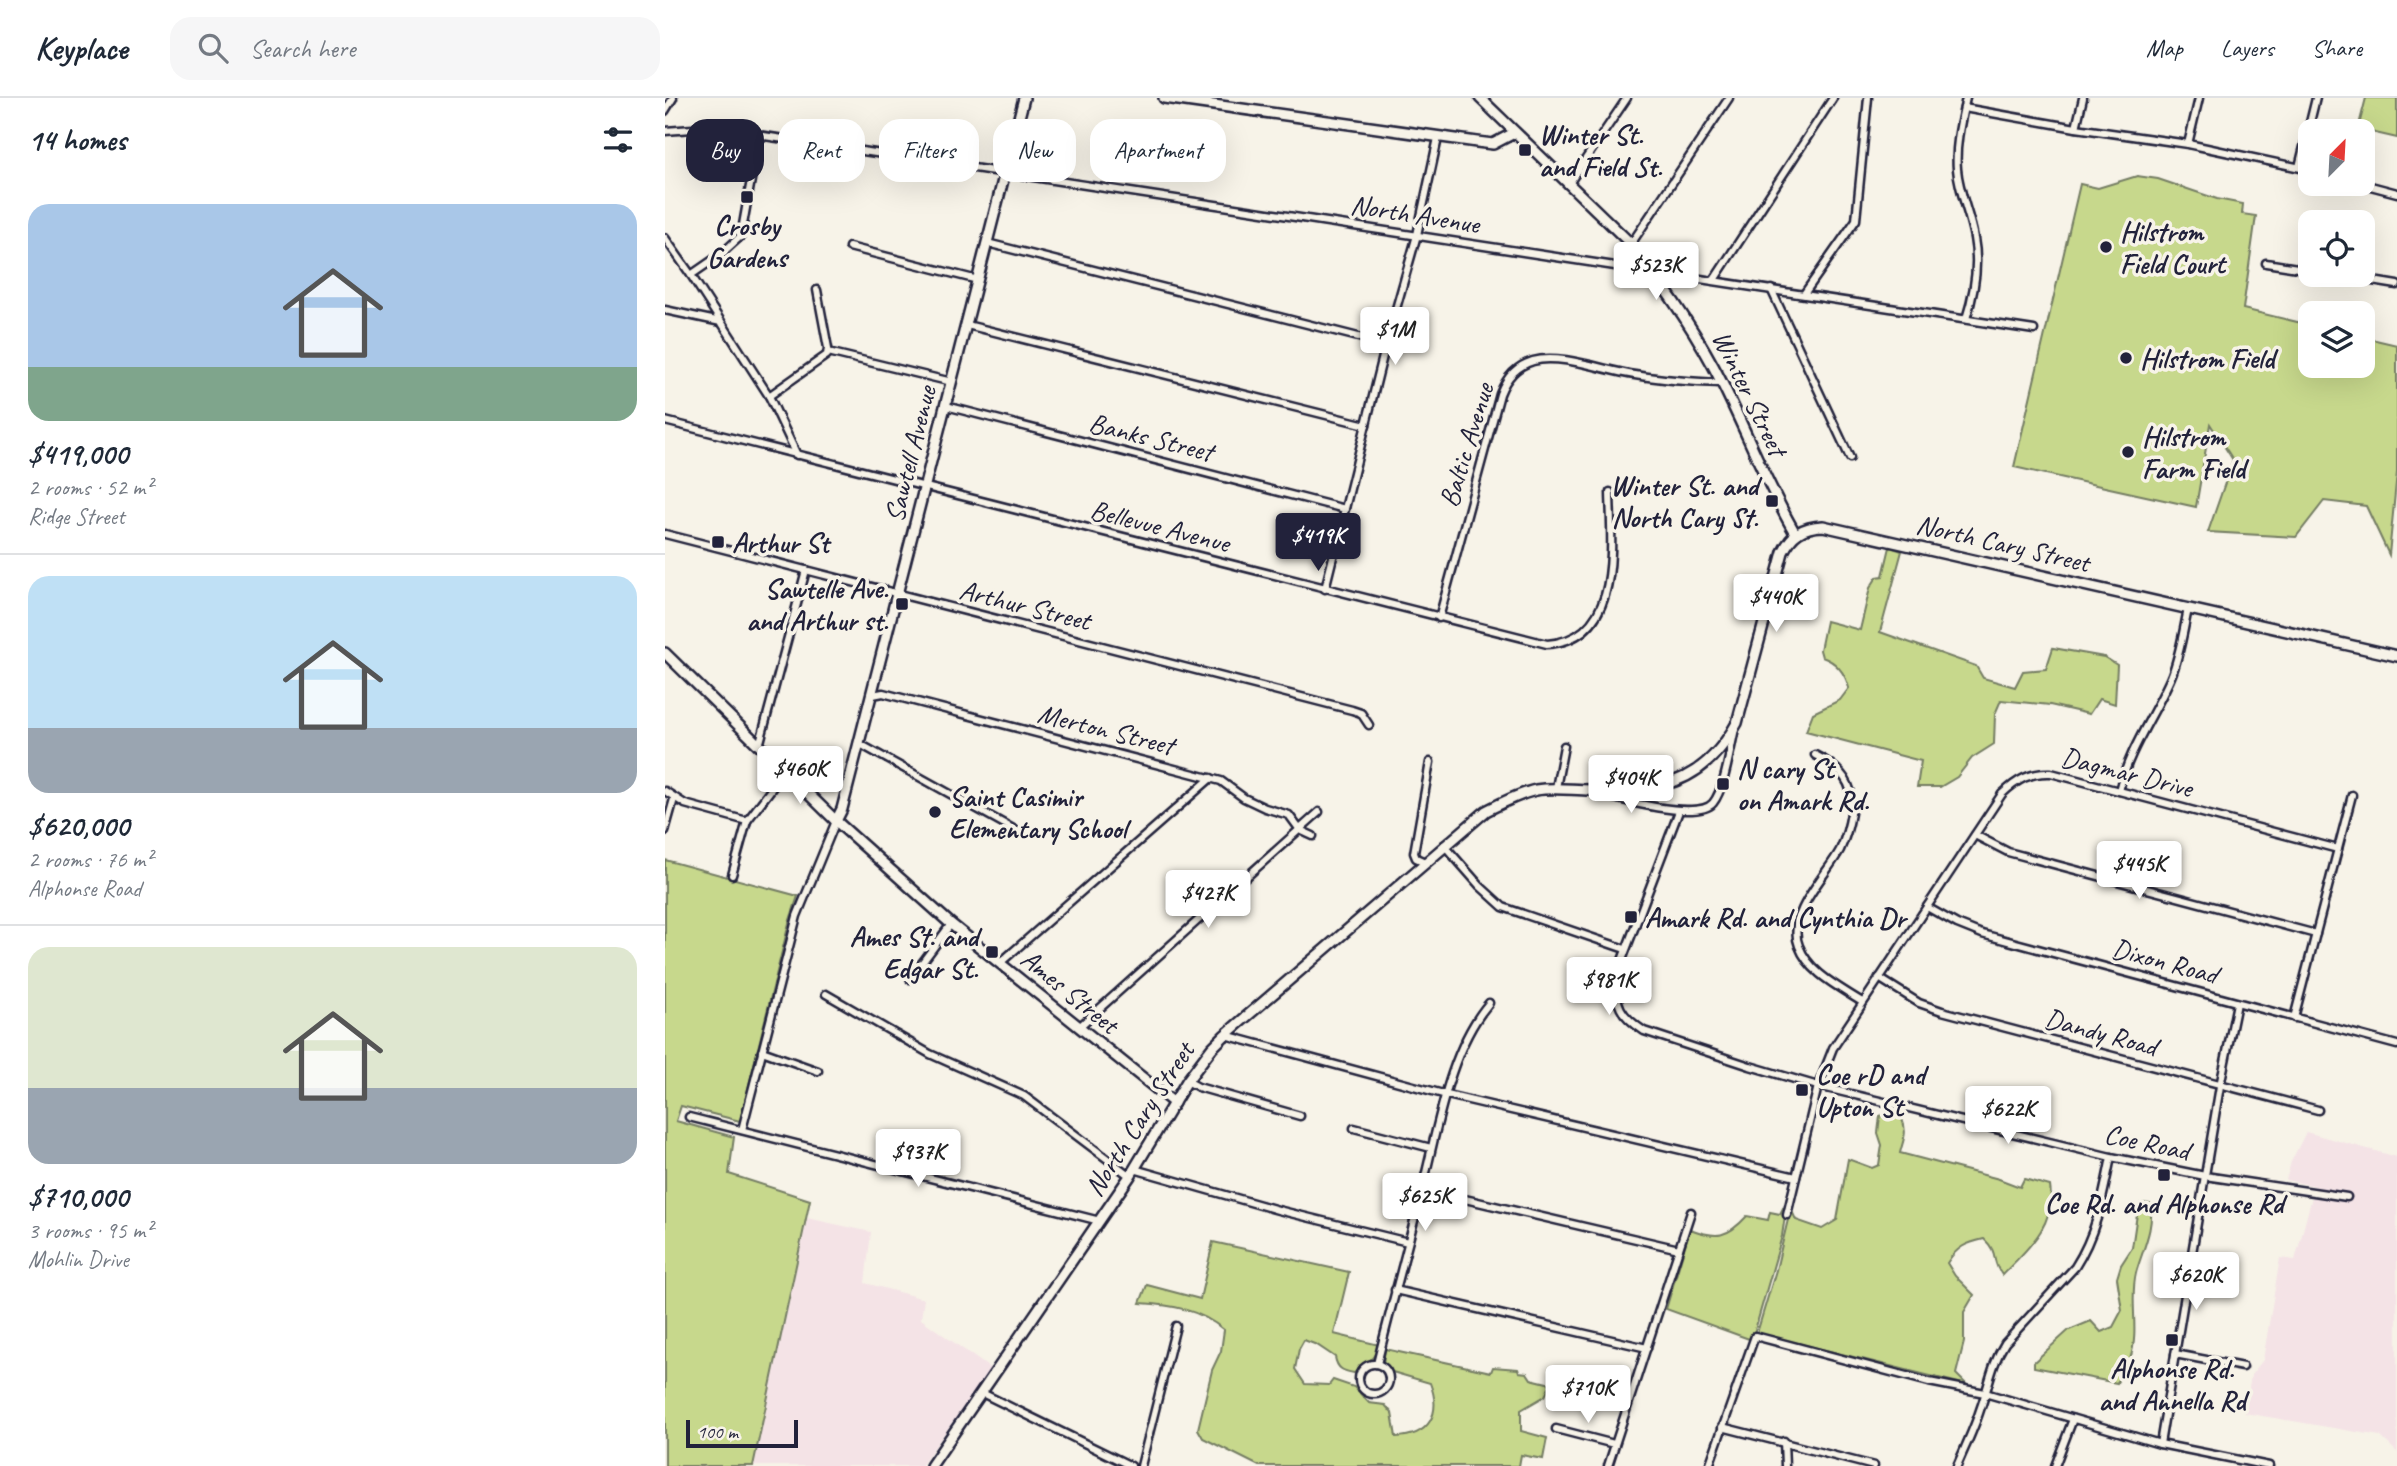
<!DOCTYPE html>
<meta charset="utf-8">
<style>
:root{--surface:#fff;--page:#f6f6f7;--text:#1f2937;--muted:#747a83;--line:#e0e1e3;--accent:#22223b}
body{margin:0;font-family:Caveat,sans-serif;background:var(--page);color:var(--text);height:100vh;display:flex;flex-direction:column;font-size:26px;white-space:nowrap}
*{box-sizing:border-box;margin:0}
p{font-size:23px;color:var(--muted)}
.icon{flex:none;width:38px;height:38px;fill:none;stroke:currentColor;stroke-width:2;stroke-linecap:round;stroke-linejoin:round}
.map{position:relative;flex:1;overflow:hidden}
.drawer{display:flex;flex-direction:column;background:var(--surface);width:665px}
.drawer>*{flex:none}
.banner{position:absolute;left:21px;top:21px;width:665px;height:63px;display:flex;gap:14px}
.needle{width:46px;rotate:24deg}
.tools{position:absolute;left:1633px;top:21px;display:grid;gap:14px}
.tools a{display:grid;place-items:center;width:77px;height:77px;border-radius:14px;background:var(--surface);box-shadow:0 7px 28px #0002;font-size:35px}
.scale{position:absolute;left:21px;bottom:18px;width:112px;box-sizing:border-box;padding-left:7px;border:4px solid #22223b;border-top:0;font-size:19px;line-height:24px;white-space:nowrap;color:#22223b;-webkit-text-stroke:5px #f7f3e8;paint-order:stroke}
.price{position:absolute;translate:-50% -60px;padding:0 16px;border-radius:7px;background:#fff;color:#222;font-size:23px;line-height:46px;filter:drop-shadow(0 2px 4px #0008)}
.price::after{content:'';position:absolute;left:50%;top:42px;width:21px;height:16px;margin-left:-10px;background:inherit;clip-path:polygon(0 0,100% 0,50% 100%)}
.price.selected{background:var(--accent);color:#fff}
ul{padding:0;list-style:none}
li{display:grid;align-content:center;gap:14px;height:371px;padding:0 28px}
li+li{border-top:2px solid var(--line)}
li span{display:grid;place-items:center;height:217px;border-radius:21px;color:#555}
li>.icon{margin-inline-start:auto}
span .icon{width:126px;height:126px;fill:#fffc;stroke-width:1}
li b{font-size:30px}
h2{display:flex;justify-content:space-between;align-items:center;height:84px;padding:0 28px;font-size:30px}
.chip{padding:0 24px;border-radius:21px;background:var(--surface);box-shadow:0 7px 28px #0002;font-size:24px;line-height:63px}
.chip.selected{background:var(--accent);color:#fff}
header{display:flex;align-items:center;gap:42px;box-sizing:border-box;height:98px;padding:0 35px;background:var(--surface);border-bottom:2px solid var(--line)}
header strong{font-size:33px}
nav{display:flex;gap:38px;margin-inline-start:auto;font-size:24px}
.search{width:490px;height:63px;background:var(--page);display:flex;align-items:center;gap:18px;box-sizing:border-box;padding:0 24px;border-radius:21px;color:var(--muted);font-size:26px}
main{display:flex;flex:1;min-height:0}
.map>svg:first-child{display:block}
.built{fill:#f4e3e6}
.green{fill:#c7d88c;stroke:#747d64;stroke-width:2}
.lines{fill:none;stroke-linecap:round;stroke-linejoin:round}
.street-casing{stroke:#22223b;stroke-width:11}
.secondary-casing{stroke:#22223b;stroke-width:14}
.street{stroke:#f7f3e8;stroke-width:6}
.secondary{stroke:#f7f3e8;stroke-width:9}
.poi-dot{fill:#22223b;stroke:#f7f3e8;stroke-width:2.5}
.labels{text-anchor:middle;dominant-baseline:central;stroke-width:7;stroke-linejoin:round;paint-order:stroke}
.poi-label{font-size:28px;font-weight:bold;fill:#22223b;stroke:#f7f3e8;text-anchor:start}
.street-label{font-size:28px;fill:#22223b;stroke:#f7f3e8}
</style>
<header>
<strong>Keyplace</strong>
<div class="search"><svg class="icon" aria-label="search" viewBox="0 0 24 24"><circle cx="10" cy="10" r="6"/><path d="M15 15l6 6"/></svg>Search here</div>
<nav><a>Map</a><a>Layers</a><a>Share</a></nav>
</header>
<main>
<section class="drawer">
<h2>14 homes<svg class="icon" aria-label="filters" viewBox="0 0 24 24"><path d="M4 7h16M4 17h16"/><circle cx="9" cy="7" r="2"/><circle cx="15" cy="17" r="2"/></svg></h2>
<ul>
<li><span style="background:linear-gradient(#a9c7e8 75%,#7fa58c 0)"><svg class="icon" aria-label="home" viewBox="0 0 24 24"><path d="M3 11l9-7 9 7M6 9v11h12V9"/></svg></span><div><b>$419,000</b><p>2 rooms · 52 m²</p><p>Ridge Street</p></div></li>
<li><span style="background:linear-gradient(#bfe0f5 70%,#9aa5b1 0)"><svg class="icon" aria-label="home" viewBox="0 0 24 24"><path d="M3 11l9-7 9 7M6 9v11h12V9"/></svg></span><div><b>$620,000</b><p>2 rooms · 76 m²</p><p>Alphonse Road</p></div></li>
<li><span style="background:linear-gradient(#dfe7d0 65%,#9aa5b1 0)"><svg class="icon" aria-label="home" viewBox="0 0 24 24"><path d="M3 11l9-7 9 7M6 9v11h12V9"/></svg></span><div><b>$710,000</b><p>3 rooms · 95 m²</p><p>Mohlin Drive</p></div></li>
</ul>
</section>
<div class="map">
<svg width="1732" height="1368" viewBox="0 0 1732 1368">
<rect width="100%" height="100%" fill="#f7f3e8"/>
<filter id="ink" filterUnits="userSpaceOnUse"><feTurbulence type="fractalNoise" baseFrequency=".0143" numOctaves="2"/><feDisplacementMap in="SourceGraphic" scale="14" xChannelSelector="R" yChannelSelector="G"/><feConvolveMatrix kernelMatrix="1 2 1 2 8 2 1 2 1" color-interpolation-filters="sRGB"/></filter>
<g filter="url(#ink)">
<!-- built -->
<g class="built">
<path d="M1641 1034 1732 1059V1354L1715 1338 1580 1315 1586 1277 1598 1262 1615 1160 1630 1162 1650 1088 1621 1082 1626 1064Z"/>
<path d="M142 1120 206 1134 200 1185 259 1201 256 1221 326 1271 256 1368H88Z"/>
</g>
<!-- green -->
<g class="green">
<path d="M1701 0H1732V40L1693 31Z"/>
<path d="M1472 78 1493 81 1552 101 1578 106 1577 116 1591 118 1578 211 1645 227V268H1698V239L1732 247V374L1724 457 1701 408 1659 403 1631 439 1543 434 1568 362 1545 326 1531 409 1349 369 1415 86 1433 90Z"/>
<path d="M1225 449 1237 453 1215 534 1311 568 1318 580 1350 589 1358 573 1381 571 1388 550 1439 559 1452 567 1450 606 1434 601 1424 616 1385 607 1336 602 1330 616 1329 646 1307 660 1292 679 1275 689H1252L1256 663 1141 633 1148 615 1175 602 1184 590C1180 575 1172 564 1157 559L1155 552 1161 523 1195 532 1205 490 1212 479 1218 478Z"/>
<path d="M0 762 133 798 124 825 75 1023 16 1008 11 1023 69 1039 64 1076 145 1102 88 1368H0Z"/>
<path d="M1223 1015 1237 1021C1243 1035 1238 1042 1235 1055L1334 1081 1355 1089 1359 1081 1385 1088C1391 1128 1362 1151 1337 1177 1325 1162 1335 1156 1319 1141 1301 1145 1292 1149 1282 1165L1290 1178 1309 1197 1299 1214V1244L1291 1276 1302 1287 1092 1235 1111 1172 1125 1113H1127L1131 1122 1157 1131 1172 1122 1183 1061 1207 1070 1214 1067 1217 1047 1213 1035 1215 1018Z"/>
<path d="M1476 1105 1485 1106C1490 1129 1477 1153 1471 1175 1464 1203 1475 1233 1465 1261 1462 1270 1455 1276 1452 1285L1369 1269V1264L1404 1232 1426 1223 1436 1234 1448 1229 1457 1212 1452 1180 1456 1167 1467 1150 1472 1116Z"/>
<path d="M1118 1110 1121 1111 1117 1138 1090 1232 1084 1241 1001 1211 1025 1131C1052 1141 1062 1140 1082 1118L1103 1122 1105 1114 1115 1116Z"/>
<path d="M548 1144 684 1174 669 1236 714 1247C710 1261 701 1266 689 1275 678 1273 672 1271 670 1259L652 1247 639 1242 634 1251 630 1271 640 1286 664 1287 668 1282 689 1289 704 1305 720 1307 727 1315 731 1339C764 1338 777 1316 765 1285L724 1273 718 1266 720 1251 826 1274 828 1269 853 1271 854 1274 862 1275 866 1281 886 1286 880 1298 856 1312V1333L882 1340 878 1361 856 1357 854 1368H594L538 1340 533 1331 547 1272 556 1253 559 1232C534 1211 507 1207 475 1205L482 1187 535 1201Z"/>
</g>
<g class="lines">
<defs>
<g id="street">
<path d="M1299 10 1411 30 1523 46 1645 72"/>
<path d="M0 13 8 0"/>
<path d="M1411 30 1418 0"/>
<path d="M0 33 28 31 60 32 1369 232"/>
<path d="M1523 46 1534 0"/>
<path d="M1634 69 1651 0"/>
<path d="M1698 86 1732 95"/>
<path d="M903 87 962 0"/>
<path d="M0 140 26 177 104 298 132 357"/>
<path d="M322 145 721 246"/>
<path d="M966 146 1064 0"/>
<path d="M184 149 313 182"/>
<path d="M1601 165 1645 172"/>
<path d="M26 177 55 157 76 138 94 37"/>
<path d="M1671 177 1732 187"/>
<path d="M1049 182 1168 0"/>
<path d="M1106 191 1185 360"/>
<path d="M1139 196 1191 122 1203 0"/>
<path d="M0 212 56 224"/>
<path d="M1301 221C1309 196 1314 166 1309 140 1305 116 1294 95 1292 71 1290 47 1296 23 1301 0"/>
<path d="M302 227 701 327"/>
<path d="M163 254 287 284"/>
<path d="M104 298 162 257 163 250 152 192"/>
<path d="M281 308 680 411"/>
<path d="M0 323 882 546C958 541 946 446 945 394"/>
<path d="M0 436 687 612 696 615 704 627"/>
<path d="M660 491 721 246 752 137 773 40"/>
<path d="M774 520 835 296C841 280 851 268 868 263 896 255 941 273 970 277 999 282 1028 284 1057 285"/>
<path d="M208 597 218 595 556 683 579 700 600 710 624 717 635 732 648 738"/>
<path d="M195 646 352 733"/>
<path d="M94 648 141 472"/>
<path d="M1150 657C1175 669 1191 686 1186 715 1184 728 1180 741 1175 752 1161 778 1121 816 1134 848 1144 875 1174 889 1197 904"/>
<path d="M891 690 899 648"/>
<path d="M0 693 20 706 82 723"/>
<path d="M1454 693C1464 651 1489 618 1506 579 1515 557 1518 534 1523 511"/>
<path d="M931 694C952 702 1033 723 1048 705 1060 690 1065 651 1070 631"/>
<path d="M1014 713 951 878C950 907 955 917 979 933L1085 968 1153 988 1446 1059 1540 1078 1682 1099"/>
<path d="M0 733 9 701"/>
<path d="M1310 737 1343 754 1651 836"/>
<path d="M779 747 815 788 838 809 960 851"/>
<path d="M760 764 751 760 749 755 765 664"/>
<path d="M67 777 82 723 120 673"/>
<path d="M1262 809 1292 826 1317 836 1732 947"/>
<path d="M335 865 546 680"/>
<path d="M1214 880 1254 905 1277 913 1653 1012"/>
<path d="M245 881 286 826"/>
<path d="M161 896 265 956 359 998 465 1078"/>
<path d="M1629 920 1687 697"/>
<path d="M414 929 654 714"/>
<path d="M560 937 782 997 1131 1079"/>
<path d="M97 953 153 973"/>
<path d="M522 983 533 989 635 1018"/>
<path d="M24 1019 435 1123"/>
<path d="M689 1030 766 1050"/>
<path d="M77 1032 132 818 171 723"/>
<path d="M469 1071 613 1112 743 1144"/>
<path d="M757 1091 1014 1151"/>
<path d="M1122 1117 1153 988 1168 950 1337 696C1352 682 1365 674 1386 675L1673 751"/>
<path d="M730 1192 982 1250"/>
<path d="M1510 1256 1578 1269"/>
<circle cx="709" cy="1281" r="15"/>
<path d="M712 1266C726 1209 742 1152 756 1095 772 1034 783 953 824 905"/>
<path d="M317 1295 466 1368"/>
<path d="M1057 1329 1209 1368"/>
<path d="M891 1331 949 1346"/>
<path d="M1119 1343 1120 1368"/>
<path d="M1495 1346 1555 988 1572 905"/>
<path d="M476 1368 511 1228"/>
<path d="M943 1368 1026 1114"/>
<path d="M1044 1368 1090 1238 1264 1284 1320 1295 1495 1346 1604 1368"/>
<path d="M1292 1368C1300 1349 1309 1331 1315 1312 1324 1288 1326 1267 1340 1245L1410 1169C1432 1135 1438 1098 1446 1059"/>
<path d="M1390 1368 1408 1321"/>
</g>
<g id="secondary">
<path d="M499 0 812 44 828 46 849 35"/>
<path d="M815 0 966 146C1001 190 1032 235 1057 285 1082 335 1102 387 1130 435"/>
<path d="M0 555 171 723 286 826 509 1005"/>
<path d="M171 723 177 711 359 0"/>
<path d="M266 1368 465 1078 522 983 547 950 560 937 821 713C837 705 853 696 871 692 889 689 907 692 925 692 992 693 1037 689 1072 625L1118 454C1127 436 1137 429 1158 428L1732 558"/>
</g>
</defs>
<!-- street casing -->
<use href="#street" class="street-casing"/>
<!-- secondary casing -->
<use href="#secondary" class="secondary-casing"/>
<!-- street -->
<use href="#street" class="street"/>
<!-- secondary -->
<use href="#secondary" class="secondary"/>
</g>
</g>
<!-- markers -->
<g class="poi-dot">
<rect x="853" y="45" width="14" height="14" rx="3.5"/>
<rect x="75" y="92" width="14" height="14" rx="3.5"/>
<circle cx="1441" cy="149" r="7"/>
<circle cx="1461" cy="260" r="7"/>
<circle cx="1463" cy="354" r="7"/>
<rect x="1100" y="396" width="14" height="14" rx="3.5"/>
<rect x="46" y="437" width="14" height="14" rx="3.5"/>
<rect x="230" y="499" width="14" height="14" rx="3.5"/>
<rect x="1051" y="679" width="14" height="14" rx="3.5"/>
<circle cx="270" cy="714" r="7"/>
<rect x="959" y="812" width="14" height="14" rx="3.5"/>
<rect x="320" y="847" width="14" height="14" rx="3.5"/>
<rect x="1130" y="985" width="14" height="14" rx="3.5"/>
<rect x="1492" y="1070" width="14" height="14" rx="3.5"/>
<rect x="1500" y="1235" width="14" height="14" rx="3.5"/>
</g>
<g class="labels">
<!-- poi labels -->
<g class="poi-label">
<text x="874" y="36">Winter St.<tspan x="874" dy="32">and Field St.</tspan></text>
<text x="82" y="127" text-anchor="middle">Crosby<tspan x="82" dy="32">Gardens</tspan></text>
<text x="1455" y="133">Hilstrom<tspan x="1455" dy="32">Field Court</tspan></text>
<text x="1475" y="260">Hilstrom Field</text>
<text x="1477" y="338">Hilstrom<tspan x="1477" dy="32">Farm Field</tspan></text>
<text x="1093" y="387" text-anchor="end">Winter St. and<tspan x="1093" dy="32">North Cary St.</tspan></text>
<text x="67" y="444">Arthur St</text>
<text x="223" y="490" text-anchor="end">Sawtelle Ave.<tspan x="223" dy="32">and Arthur st.</tspan></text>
<text x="1072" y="670">N cary St<tspan x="1072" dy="32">on Amark Rd.</tspan></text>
<text x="284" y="698">Saint Casimir<tspan x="284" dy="32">Elementary School</tspan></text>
<text x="980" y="819">Amark Rd. and Cynthia Dr</text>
<text x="313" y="838" text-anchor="end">Ames St. and<tspan x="313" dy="32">Edgar St.</tspan></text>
<text x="1151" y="976">Coe rD and<tspan x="1151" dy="32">Upton St</tspan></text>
<text x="1499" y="1105" text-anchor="middle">Coe Rd. and Alphonse Rd</text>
<text x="1507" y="1270" text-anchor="middle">Alphonse Rd.<tspan x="1507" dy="32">and Annella Rd</tspan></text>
</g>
<!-- street labels -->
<g class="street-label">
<text transform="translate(750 116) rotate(9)">North Avenue</text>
<text transform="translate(1085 295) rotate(64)">Winter Street</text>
<text transform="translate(486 339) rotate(14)">Banks Street</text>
<text transform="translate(801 347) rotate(-73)">Baltic Avenue</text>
<text transform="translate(245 356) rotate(-76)">Sawtell Avenue</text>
<text transform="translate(495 428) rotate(14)">Bellevue Avenue</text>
<text transform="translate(1338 445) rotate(13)">North Cary Street</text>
<text transform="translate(360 507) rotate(14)">Arthur Street</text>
<text transform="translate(441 631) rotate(14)">Merton Street</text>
<text transform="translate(1462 674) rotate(14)">Dagmar Drive</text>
<text transform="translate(1500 863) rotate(15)">Dixon Road</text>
<text transform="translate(405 893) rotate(39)">Ames Street</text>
<text transform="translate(1436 934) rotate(15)">Dandy Road</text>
<text transform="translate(474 1021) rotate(-57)">North Cary Street</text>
<text transform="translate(1482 1044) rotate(12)">Coe Road</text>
</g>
</g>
</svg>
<div class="tools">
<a><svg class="needle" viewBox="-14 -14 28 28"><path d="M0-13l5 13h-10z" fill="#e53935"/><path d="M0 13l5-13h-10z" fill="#747a83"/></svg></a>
<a><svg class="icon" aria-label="locate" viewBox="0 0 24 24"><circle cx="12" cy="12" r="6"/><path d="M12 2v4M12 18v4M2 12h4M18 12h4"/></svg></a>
<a><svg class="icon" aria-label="layers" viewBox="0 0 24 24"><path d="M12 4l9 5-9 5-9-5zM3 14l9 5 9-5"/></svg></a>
</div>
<div class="scale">100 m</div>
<b class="price" style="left:991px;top:204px">$523K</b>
<b class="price" style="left:730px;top:269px">$1M</b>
<b class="price selected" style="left:653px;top:475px">$419K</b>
<b class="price" style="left:1111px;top:536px">$440K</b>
<b class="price" style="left:135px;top:708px">$460K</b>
<b class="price" style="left:966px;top:717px">$404K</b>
<b class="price" style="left:1474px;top:803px">$445K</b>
<b class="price" style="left:543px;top:832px">$427K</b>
<b class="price" style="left:944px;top:919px">$981K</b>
<b class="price" style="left:1343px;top:1048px">$622K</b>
<b class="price" style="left:253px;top:1091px">$937K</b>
<b class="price" style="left:760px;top:1135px">$625K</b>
<b class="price" style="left:1531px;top:1214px">$620K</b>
<b class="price" style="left:923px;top:1327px">$710K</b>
<div class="banner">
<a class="chip selected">Buy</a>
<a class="chip">Rent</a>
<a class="chip">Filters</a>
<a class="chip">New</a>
<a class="chip">Apartment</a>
</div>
</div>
</main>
